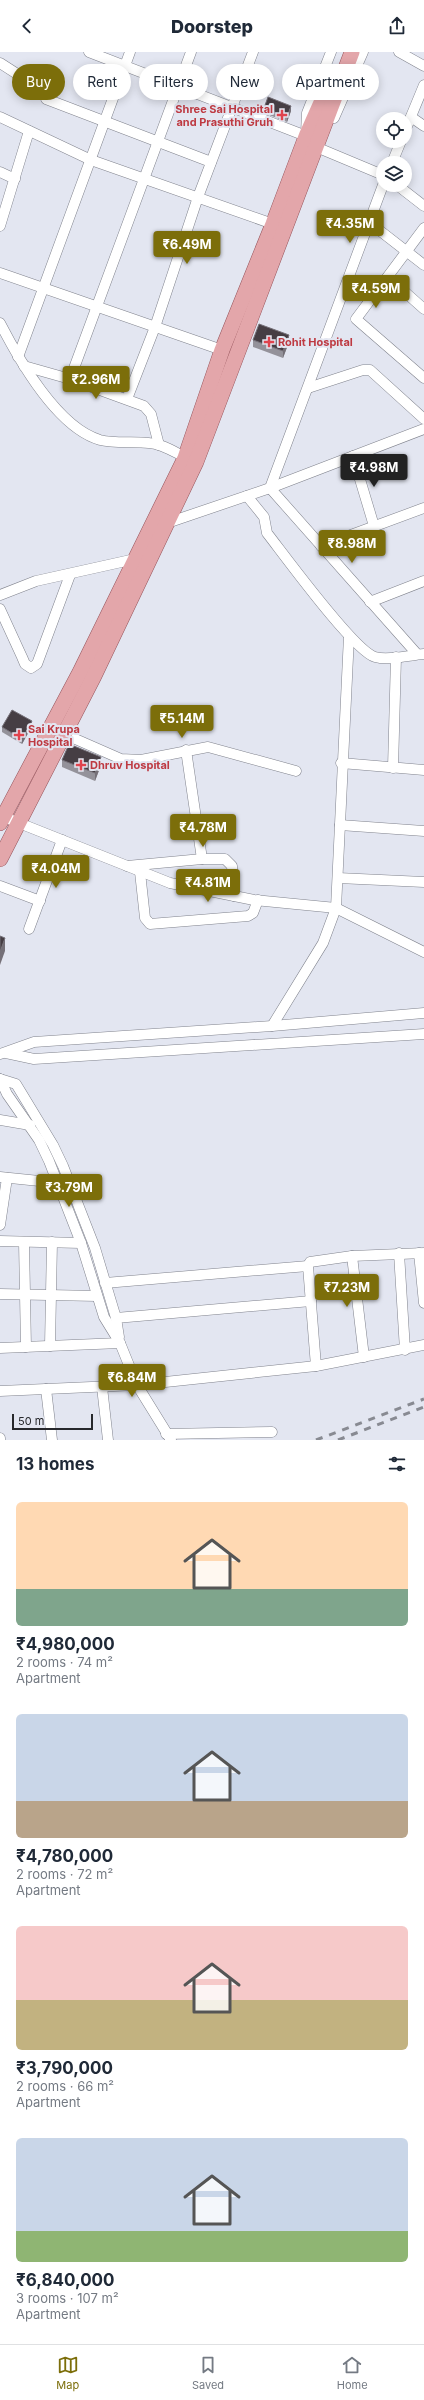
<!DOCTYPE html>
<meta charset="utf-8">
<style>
:root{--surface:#fff;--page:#f6f6f7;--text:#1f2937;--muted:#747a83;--line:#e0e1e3;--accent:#7c6e0a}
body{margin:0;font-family:Inter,sans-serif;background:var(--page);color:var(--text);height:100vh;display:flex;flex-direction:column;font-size:15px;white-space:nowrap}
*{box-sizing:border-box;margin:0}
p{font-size:13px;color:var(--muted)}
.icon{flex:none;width:22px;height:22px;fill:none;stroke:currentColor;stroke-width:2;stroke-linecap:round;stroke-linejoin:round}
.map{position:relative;height:1388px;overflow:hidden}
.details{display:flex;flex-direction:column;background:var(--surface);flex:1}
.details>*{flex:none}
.guide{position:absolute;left:12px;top:12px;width:400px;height:36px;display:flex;gap:8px}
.fabs{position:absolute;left:376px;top:60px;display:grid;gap:8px}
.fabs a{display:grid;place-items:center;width:36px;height:36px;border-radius:50%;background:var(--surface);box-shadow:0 2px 10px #0003;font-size:20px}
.scale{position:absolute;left:12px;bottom:10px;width:81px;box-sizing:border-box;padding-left:4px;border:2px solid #27282c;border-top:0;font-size:11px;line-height:14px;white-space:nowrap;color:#27282c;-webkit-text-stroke:3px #e3e6f1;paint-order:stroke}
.price{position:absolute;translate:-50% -34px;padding:0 9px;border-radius:4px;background:var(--accent);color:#fff;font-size:13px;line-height:26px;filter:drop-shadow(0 1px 2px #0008)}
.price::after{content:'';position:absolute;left:50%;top:24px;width:12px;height:9px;margin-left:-6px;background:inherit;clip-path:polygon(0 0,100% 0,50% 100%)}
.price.on{background:#222;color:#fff}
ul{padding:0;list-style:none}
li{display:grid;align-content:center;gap:8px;height:212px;padding:0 16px}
li span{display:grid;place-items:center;height:124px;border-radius:6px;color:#555}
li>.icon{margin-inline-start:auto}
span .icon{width:72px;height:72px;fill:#fffc;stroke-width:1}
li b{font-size:17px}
h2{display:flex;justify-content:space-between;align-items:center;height:48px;padding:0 16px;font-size:17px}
.pill{padding:0 14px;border-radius:18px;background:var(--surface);box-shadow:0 2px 10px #0003;font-size:14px;line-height:36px}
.pill.on{background:var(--accent);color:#fff}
header{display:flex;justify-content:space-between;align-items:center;height:52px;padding:0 16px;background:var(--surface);font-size:18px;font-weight:800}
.tab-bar{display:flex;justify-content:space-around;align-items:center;height:56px;border-top:1px solid var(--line);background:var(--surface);font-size:11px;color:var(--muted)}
.tab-bar a{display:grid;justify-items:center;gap:2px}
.tab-bar .on{color:var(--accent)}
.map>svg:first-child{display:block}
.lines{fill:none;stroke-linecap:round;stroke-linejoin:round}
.minor-casing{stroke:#80838d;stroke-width:11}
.primary-casing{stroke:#95535a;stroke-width:16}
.minor{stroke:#fff;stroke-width:10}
.primary{stroke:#e3a6aa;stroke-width:15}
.rail{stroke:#888a92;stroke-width:3;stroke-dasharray:7 7;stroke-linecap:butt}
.wall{fill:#94929a}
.shaded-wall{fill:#757078}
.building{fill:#463e44;stroke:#757078}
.health-dot{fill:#e0444e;stroke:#e3e6f1;stroke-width:1.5}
.labels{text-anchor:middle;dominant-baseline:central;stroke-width:4;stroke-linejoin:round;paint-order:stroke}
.health-label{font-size:11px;font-weight:bold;fill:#be3a42;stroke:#e3e6f1;text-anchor:start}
</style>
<header><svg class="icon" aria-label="back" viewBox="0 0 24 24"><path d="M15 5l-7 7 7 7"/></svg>Doorstep<svg class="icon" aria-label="share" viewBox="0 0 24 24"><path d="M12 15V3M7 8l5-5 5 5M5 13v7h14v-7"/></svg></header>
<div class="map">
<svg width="424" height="1388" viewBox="0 0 424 1388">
<rect width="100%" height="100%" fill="#e3e6f1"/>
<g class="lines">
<defs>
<g id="minor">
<path d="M89 0 306 84"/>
<path d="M399 0 424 14"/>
<path d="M0 11 42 38"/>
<path d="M46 47 211 110"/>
<path d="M0 65 91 108 273 172"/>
<path d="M411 65 424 74"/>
<path d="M334 66 363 0"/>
<path d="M405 79 424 33"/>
<path d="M306 81 307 61 331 0"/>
<path d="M316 95 383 123"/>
<path d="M392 111 401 89"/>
<path d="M0 120 15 127"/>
<path d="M383 133 270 436 417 602"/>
<path d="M397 133 424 154"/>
<path d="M370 171 424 213"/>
<path d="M0 174 29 79"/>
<path d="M424 176 356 267 424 326"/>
<path d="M0 221 222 298"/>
<path d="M388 225 424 257"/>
<path d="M0 271C19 308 58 376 100 388 116 392 133 389 149 391 164 392 177 402 191 408"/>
<path d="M18 305 130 0"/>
<path d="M24 314 70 327 144 354 151 362 159 393"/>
<path d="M70 327 191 0"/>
<path d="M308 336 363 318H370L424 367"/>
<path d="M127 347 155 275 198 145 253 0"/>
<path d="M353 404 374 474"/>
<path d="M247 444 264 465 267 481C285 504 354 599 375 605 389 609 410 603 424 602"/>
<path d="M167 471 270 436 424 377"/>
<path d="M321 494 424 456"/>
<path d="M0 543 36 529 135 507"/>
<path d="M370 550 424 529"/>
<path d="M0 557 22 605 25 612 31 616 37 612 70 523"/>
<path d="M64 682 121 707 141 708 208 695 296 719"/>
<path d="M186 698 202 807"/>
<path d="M341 711 424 718"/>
<path d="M393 716 396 605"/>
<path d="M4 765 170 831 254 848 336 856 424 900"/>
<path d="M340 773 424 779"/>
<path d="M127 814 202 807H225L232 814 234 844"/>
<path d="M140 820 145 866 150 872 248 864 253 861 258 848"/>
<path d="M338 826 424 830"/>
<path d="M0 834 40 849"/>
<path d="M29 877 62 788"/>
<path d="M272 974 323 891 336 856 349 584"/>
<path d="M6 1001 34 1007 424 982"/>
<path d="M0 1002 34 990 272 974 424 961"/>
<path d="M0 1027 7 1042 39 1088 49 1109 81 1191 104 1265 120 1291 137 1333 171 1388"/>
<path d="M0 1027 16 1032 53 1093 63 1114 95 1196 116 1266 119 1285"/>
<path d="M0 1068 30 1073"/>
<path d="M0 1125 59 1131"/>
<path d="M0 1173 7 1126"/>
<path d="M0 1189 81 1191"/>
<path d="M24 1190 26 1295"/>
<path d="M399 1201 405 1298"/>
<path d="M419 1201 424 1251"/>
<path d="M352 1204 364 1305"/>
<path d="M105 1231 308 1214"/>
<path d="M0 1242 97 1244"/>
<path d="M116 1266 311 1249"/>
<path d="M50 1294 52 1190"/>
<path d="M0 1296 120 1291"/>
<path d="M316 1314 308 1214 310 1210 352 1204 424 1201"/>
<path d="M102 1335 108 1388"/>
<path d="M46 1337 52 1388"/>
<path d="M0 1339 137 1333 316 1314 424 1293"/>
<path d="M166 1382 272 1380"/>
<path d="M0 1386V1388"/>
</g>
<g id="primary">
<path d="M0 771 80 620 185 406 222 298 273 172 307 82 331 28"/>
<path d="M0 807 94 624 196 410 352 0"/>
</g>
</defs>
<!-- minor casing -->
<use href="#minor" class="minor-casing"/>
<!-- primary casing -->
<use href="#primary" class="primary-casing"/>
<!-- minor -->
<use href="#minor" class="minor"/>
<!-- primary -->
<use href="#primary" class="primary"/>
<!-- rail -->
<g class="rail">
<path d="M316 1388 424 1347"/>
<path d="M338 1388 424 1355"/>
</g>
</g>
<!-- wall -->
<g class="wall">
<path d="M264 56 291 59 287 70 264 61Z"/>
<path d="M253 288 289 290 283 306 253 295Z"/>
<path d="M32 674 22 692 2 680V675Z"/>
<path d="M62 708 101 713 95 729 62 715Z"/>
</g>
<!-- shaded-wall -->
<g class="shaded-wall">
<path d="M291 54V59L287 70V65Z"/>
<path d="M289 283V290L283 306V299Z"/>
<path d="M32 669V674L22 692V687Z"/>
<path d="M101 705V713L95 729V721Z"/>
<path d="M5 886V899L0 913V900Z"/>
</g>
<!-- building -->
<g class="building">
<path d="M268 45 291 54 287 65 264 56Z"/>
<path d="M259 272 289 283 283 299 253 288Z"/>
<path d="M12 658 32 669 22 687 2 675Z"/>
<path d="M69 692 101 705 95 721 62 708Z"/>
<path d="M0 884 5 886 0 900Z"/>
</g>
<!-- markers -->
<g class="health-dot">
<path d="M280 57h4v4h4v4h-4v4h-4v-4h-4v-4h4z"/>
<path d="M267 284h4v4h4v4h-4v4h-4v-4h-4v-4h4z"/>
<path d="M17 677h4v4h4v4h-4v4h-4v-4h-4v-4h4z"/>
<path d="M79 707h4v4h4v4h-4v4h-4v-4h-4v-4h4z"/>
</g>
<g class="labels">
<!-- health labels -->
<g class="health-label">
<text x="273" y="57" text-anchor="end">Shree Sai Hospital<tspan x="273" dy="13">and Prasuthi Gruh</tspan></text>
<text x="278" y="290">Rohit Hospital</text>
<text x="28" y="677">Sai Krupa<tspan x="28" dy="13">Hospital</tspan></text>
<text x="90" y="713">Dhruv Hospital</text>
</g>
</g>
</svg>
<div class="fabs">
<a><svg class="icon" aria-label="locate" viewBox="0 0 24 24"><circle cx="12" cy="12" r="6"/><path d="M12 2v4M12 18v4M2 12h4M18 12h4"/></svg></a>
<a><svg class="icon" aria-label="layers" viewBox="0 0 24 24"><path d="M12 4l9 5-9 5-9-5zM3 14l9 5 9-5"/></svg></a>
</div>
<div class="scale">50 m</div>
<b class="price" style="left:350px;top:192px">₹4.35M</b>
<b class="price" style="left:187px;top:213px">₹6.49M</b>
<b class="price" style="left:376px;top:257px">₹4.59M</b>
<b class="price" style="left:96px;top:348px">₹2.96M</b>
<b class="price on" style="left:374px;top:436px">₹4.98M</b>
<b class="price" style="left:352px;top:512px">₹8.98M</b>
<b class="price" style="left:182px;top:687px">₹5.14M</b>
<b class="price" style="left:203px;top:796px">₹4.78M</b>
<b class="price" style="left:56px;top:837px">₹4.04M</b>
<b class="price" style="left:208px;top:851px">₹4.81M</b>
<b class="price" style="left:69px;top:1156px">₹3.79M</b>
<b class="price" style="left:347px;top:1256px">₹7.23M</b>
<b class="price" style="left:132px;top:1346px">₹6.84M</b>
<div class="guide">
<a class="pill on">Buy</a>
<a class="pill">Rent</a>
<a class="pill">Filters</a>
<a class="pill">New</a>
<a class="pill">Apartment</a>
</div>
</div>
<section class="details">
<h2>13 homes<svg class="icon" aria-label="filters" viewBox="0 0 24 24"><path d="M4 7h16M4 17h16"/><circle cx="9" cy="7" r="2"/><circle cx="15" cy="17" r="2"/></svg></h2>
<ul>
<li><span style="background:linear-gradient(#ffd9b3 70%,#7fa58c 0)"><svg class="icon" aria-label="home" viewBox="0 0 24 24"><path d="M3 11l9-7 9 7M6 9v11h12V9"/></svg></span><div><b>₹4,980,000</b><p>2 rooms · 74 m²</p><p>Apartment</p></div></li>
<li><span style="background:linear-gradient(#c9d6e8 70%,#b9a48a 0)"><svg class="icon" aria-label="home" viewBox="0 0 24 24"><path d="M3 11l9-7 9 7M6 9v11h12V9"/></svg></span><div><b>₹4,780,000</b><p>2 rooms · 72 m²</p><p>Apartment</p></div></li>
<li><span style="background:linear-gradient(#f6c9c9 60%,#c2b280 0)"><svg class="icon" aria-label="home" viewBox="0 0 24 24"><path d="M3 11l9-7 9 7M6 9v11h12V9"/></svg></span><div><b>₹3,790,000</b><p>2 rooms · 66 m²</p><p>Apartment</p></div></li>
<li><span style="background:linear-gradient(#c9d6e8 75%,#8fb573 0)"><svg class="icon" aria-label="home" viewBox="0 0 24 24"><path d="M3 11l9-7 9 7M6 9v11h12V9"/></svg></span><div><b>₹6,840,000</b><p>3 rooms · 107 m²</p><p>Apartment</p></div></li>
</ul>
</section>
<nav class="tab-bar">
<a class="on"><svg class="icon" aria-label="map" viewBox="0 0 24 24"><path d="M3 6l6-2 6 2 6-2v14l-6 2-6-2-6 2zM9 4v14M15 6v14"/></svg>Map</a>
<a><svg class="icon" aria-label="saved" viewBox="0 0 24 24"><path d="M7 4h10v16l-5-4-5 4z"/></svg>Saved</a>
<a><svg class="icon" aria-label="home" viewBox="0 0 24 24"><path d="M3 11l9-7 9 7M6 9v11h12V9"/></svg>Home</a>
</nav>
